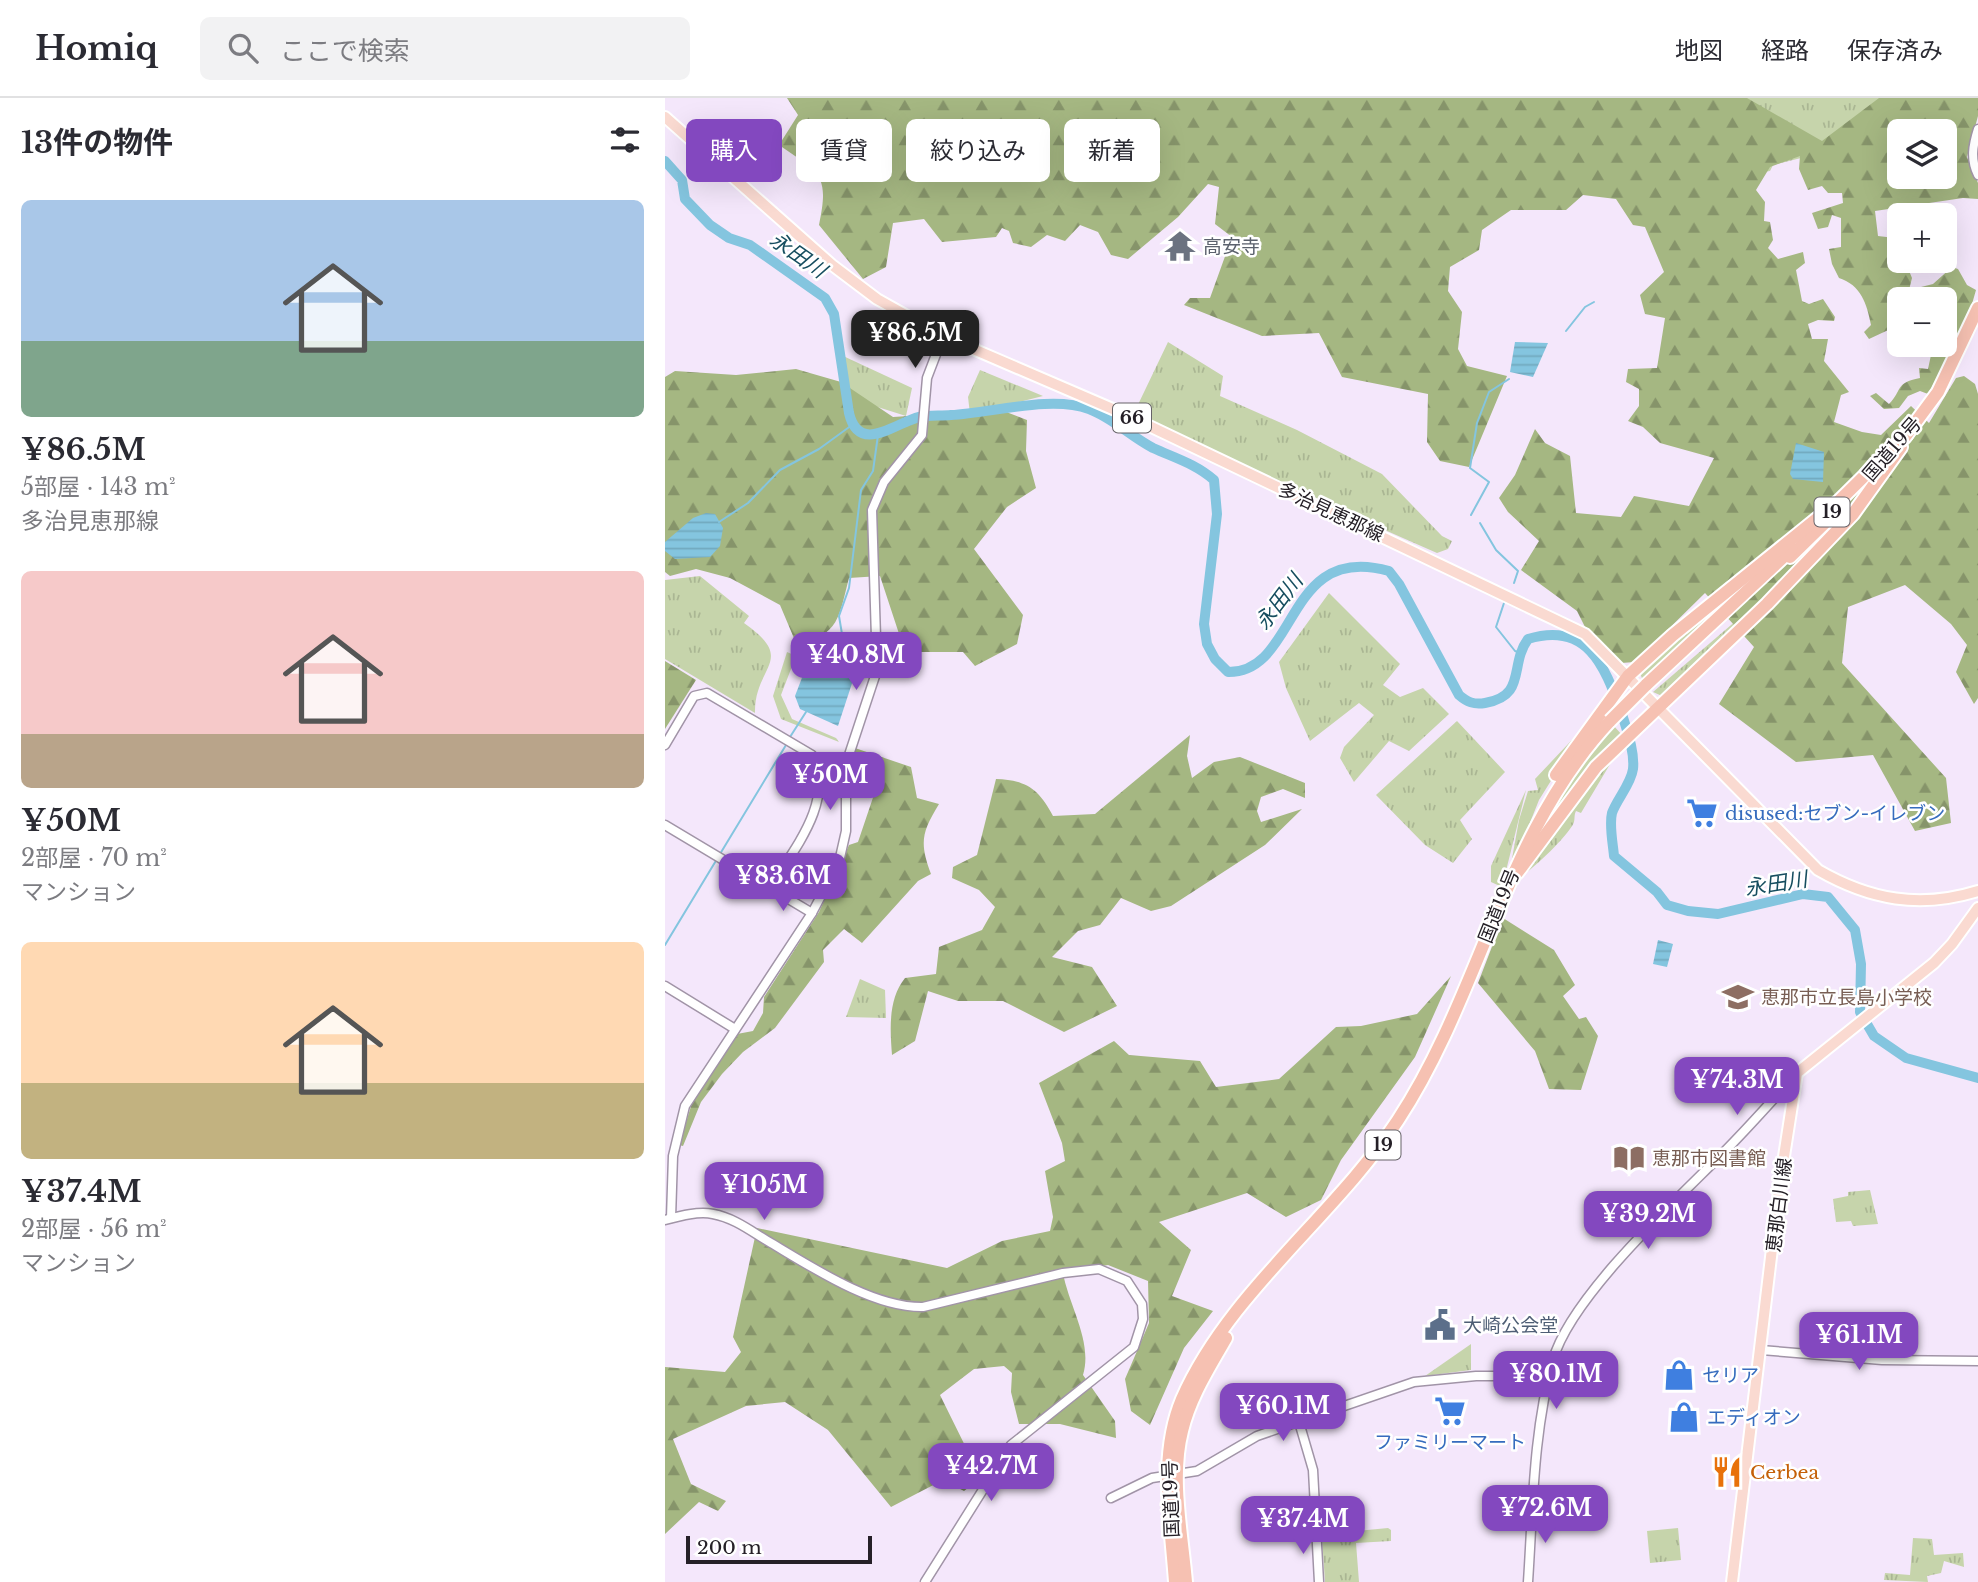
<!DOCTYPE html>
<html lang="ja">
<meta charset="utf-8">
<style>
:root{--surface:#fff;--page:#f2f2f3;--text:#2b2b33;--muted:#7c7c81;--line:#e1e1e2;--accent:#8348bf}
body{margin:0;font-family:"Libre Baskerville","Noto Sans JP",serif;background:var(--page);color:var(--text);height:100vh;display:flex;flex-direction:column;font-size:26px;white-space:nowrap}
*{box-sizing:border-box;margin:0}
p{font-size:23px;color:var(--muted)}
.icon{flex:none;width:38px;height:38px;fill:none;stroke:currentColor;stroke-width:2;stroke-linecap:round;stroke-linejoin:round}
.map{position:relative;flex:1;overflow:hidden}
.drawer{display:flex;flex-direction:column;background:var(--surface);width:665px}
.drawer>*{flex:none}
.guide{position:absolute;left:21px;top:21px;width:665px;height:63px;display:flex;gap:14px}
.fabs{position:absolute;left:1222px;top:21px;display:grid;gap:14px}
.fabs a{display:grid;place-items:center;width:70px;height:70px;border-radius:10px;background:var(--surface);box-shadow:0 7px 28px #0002;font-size:35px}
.scale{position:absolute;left:21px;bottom:18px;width:186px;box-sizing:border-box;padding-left:7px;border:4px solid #252027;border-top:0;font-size:19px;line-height:24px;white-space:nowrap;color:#252027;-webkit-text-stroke:5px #fff;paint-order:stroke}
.price{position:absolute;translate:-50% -60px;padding:0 16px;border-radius:14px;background:var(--accent);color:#fff;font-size:23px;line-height:46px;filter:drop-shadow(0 2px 4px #0008)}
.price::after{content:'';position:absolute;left:50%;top:42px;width:21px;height:16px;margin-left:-10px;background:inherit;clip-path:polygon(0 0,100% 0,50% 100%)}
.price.active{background:#222;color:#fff}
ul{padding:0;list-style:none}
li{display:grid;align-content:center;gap:14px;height:371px;padding:0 21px}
li span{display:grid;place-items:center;height:217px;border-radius:10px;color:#555}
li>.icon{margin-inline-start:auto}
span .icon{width:126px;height:126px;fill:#fffc;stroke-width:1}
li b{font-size:30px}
h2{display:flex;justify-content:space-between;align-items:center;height:84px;padding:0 21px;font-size:30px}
.chip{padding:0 24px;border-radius:10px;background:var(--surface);box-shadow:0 7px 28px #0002;font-size:24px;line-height:63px}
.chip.active{background:var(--accent);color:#fff}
header{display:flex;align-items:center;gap:42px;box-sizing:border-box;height:98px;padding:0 35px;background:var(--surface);border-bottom:2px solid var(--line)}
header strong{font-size:33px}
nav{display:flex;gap:38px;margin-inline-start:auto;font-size:24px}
.search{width:490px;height:63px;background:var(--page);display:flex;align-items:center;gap:18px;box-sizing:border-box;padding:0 24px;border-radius:10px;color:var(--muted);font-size:26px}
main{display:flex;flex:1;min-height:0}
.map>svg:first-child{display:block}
.grass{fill:url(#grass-tufts)}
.forest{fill:url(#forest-firs);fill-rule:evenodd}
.water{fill:url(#water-rules)}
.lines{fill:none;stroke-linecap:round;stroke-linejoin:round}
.stream{stroke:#84c5df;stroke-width:2}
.river{stroke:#84c5df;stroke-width:10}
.minor-casing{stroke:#a194a7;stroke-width:11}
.major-casing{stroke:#fff;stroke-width:14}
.highway-casing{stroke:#fff;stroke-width:16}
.minor{stroke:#fff;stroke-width:8}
.major{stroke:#fadad1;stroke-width:10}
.highway{stroke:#f6c1b2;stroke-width:12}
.highway-bridge-casing{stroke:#fff;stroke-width:16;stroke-linecap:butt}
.highway-bridge{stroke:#f6c1b2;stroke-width:12}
.labels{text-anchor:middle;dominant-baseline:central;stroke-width:5;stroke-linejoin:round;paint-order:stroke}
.shield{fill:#fff;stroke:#666368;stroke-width:2}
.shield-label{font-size:18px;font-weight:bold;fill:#252027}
.worship-label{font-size:19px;fill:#5b616d;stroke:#fff;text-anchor:start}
.street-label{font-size:19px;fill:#252027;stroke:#fff}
.shop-label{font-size:19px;fill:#366cbe;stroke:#fff;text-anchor:start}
.education-label{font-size:19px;fill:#785e54;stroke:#fff;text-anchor:start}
.service-label{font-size:19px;fill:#4e5e75;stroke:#fff;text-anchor:start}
.food-label{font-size:19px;fill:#c56008;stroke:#fff;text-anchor:start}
.water-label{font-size:21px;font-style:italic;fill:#164d5f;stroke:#fff}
</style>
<header>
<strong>Homiq</strong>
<div class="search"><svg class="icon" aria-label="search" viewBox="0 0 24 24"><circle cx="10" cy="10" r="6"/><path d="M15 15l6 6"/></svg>ここで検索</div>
<nav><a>地図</a><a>経路</a><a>保存済み</a></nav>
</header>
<main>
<section class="drawer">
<h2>13件の物件<svg class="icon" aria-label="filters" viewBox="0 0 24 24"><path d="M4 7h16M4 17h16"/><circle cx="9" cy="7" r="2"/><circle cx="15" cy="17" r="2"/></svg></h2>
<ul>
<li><span style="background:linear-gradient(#a9c7e8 65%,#7fa58c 0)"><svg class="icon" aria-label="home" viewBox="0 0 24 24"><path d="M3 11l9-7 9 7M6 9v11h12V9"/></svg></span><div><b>¥86.5M</b><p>5部屋 · 143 m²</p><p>多治見恵那線</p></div></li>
<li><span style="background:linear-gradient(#f6c9c9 75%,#b9a48a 0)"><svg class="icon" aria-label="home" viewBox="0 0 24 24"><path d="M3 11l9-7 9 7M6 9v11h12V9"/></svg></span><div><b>¥50M</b><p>2部屋 · 70 m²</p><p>マンション</p></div></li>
<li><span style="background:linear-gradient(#ffd9b3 65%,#c2b280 0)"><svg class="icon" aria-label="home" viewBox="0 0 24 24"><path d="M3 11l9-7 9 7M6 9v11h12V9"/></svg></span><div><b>¥37.4M</b><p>2部屋 · 56 m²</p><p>マンション</p></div></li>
</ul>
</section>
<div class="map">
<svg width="1313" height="1484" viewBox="0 0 1313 1484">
<defs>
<pattern id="grass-tufts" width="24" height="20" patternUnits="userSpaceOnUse" patternTransform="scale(1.75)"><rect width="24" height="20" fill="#c6d4ab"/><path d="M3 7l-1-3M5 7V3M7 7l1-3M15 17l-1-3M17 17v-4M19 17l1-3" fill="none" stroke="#aab693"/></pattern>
<pattern id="forest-firs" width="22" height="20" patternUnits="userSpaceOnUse" patternTransform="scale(1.75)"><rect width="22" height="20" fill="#a5b782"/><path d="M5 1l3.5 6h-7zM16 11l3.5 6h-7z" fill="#86946a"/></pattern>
<pattern id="water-rules" width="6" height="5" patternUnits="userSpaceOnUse" patternTransform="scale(1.75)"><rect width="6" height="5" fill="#84c5df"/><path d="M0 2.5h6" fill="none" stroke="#72a9bf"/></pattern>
</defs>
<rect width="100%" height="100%" fill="#f4e7fb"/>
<!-- grass -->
<g class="grass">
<path d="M1003 0H1225L1136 60 1108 67 1105 73 1099 74Z"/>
<path d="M503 244 558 278 555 298 632 332 717 376 777 438 787 443 783 451 772 455 590 375 469 315Z"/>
<path d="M176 257 247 290 241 318 181 299Z"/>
<path d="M315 272 378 298 305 316 303 299Z"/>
<path d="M1136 467 997 598 988 594Z"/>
<path d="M1092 475 979 585 974 573Z"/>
<path d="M35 478 84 518 79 525C133 563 89 567 90 615L0 561V482Z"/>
<path d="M664 495 735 566 718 587 735 599 758 590 784 616 744 653 724 643 689 684 675 660 679 649 709 617 694 605 645 643 621 590 614 564Z"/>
<path d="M122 554 131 558 116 597 127 621 171 640 174 644 116 621 108 598Z"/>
<path d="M792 623 840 674 795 722 807 741 788 765 760 747 711 697Z"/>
<path d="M948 627 958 638 873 745C878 707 923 657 948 627Z"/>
<path d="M920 628 874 702 844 777 854 722 863 693 873 692 870 681Z"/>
<path d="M957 646 916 715 911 713C909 717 910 720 909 724 906 735 862 778 852 780Z"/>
<path d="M861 692 837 789 826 784V768Z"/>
<path d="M195 881 220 892 221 920 181 919Z"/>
<path d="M1205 1092 1213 1126 1188 1128 1186 1123 1171 1124 1168 1101 1183 1098V1094Z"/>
<path d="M806 1246V1272L760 1278Z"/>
<path d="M723 1430 726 1432V1443L691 1445 694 1484H660L657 1440 661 1436Z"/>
<path d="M1013 1430 1016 1462 985 1465 982 1433Z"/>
<path d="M1248 1440 1267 1441 1269 1457 1298 1455 1299 1469 1279 1463 1276 1475 1262 1478 1263 1484 1219 1482 1220 1475 1245 1477Z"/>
</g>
<!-- forest -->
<g class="forest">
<path d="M122 0H1082L1157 43 1214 0H1313V18L1302 59 1313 85V101L1298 100 1210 113 1213 138 1230 140 1234 163H1240L1247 180 1244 192 1268 186 1287 169 1293 171 1302 187 1311 192 1301 227 1263 296 1255 293 1243 298 1234 310 1219 311 1205 298 1211 295 1224 306C1238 292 1229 285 1255 280L1254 270 1263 271 1266 257 1258 247H1279V201H1234V227L1204 241 1199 234 1206 227C1202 206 1196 187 1174 180L1167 166 1164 151 1176 149V120L1167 117 1163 129 1153 131 1147 115 1178 105 1177 95H1163L1157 88 1143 92 1134 71 1135 58 1105 69 1091 92 1100 104 1099 123 1105 124 1108 142 1103 150 1113 161 1138 154 1140 165 1131 172 1137 203 1144 206 1158 201 1170 219 1169 223 1153 222 1143 226 1147 241H1163L1159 263 1184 294 1176 297 1169 324 1197 334 1216 337 1246 308 1264 325 1291 280 1299 278 1310 286 1313 296V600L1309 606 1291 574 1302 547 1286 526 1240 487 1183 509 1177 565 1281 680 1286 725 1250 733 1208 657 1131 664 1054 606 1089 549 1040 495 970 564 956 565 920 529 912 513 856 472 874 443 843 414 834 400 850 377 870 331 880 345 905 358 911 415 956 419 969 398 1024 408 1049 360 995 345 978 329 963 323 974 308V291L961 284 963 271 992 270 1000 220 980 216 975 197 999 174 980 129 968 127 951 101 918 97 901 112H846L817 132 814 152 785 169 783 193 797 214 793 251 802 268 842 278 804 369 775 363 762 344 763 296 677 279 654 235 597 238 519 207 525 200H545L567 139 550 126 554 89 543 86 513 119 463 161 446 157 433 134 415 127 400 143 382 137 366 149 348 145 344 133 337 130 331 139 277 144 259 121 228 125 221 169 198 181 154 127C165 75 154 75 114 47L133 17ZM1234 33H1279V79H1234Z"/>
<path d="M131 271 176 284 228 319 336 312 362 322 361 353 371 390 342 409 309 451 358 517 352 546 310 568 298 554H240L215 478 184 480C174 517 175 539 131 545L115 507 65 480 31 471 5 478 0 474V279L10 273 71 277Z"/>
<path d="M0 563 31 582 0 631Z"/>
<path d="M525 637 522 658 527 680 549 664 575 659 640 685V700L618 691 596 699 592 713 596 724 637 711 600 747 506 808 486 813 456 800 435 827 413 833 387 859 427 869 452 908 399 934 338 903H293L263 893 250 943 227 957C225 931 223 901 240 880L271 876 274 849 317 832 330 809 314 792 287 780 288 769 312 757 331 681C361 682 374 691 388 718L430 716Z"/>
<path d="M190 650 246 669 252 700 274 706C257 734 254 744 266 776L253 783 197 845 179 831 158 852 159 864 110 930 78 954 57 976 36 1004 18 1048 14 1047 27 1005 72 936 88 933 98 915 99 899 154 814 184 747 193 744 219 667 189 654Z"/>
<path d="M838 820 889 852 910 887 898 898 914 921 921 919 933 938 916 992 884 991 870 953 813 885Z"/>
<path d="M786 878 750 959 676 1062 656 1102 621 1119 582 1095 494 1124 526 1152 507 1198 548 1213 519 1250 485 1327 466 1313 460 1281 484 1225 483 1183 443 1167 398 1175C404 1208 428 1244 418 1277L450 1323 451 1340 395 1326H354L346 1294 347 1275 339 1268 309 1271 275 1297 316 1380 299 1393 278 1382 226 1409 163 1332 120 1304 81 1308 8 1341 26 1386 61 1403 53 1413 34 1404 0 1436V1269L60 1274 76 1254 68 1239 92 1130 282 1170 337 1143 385 1133 388 1119 380 1073 400 1063 397 1045 374 985 449 943 464 957 535 963 551 989 614 981 671 929 696 928 752 916Z"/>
</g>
<!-- water -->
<g class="water">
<path d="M850 244 883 245 868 279 845 274Z"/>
<path d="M1131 345 1159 354 1158 384 1128 381 1125 376Z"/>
<path d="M41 415 50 416 58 430 55 448 45 459 10 461 0 453V444L28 420Z"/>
<path d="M165 557 193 567 173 628 135 611 130 598 143 564Z"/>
<path d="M993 842 1008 846 1002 869 988 866Z"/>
</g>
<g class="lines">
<!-- stream -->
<g class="stream">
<path d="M901 233 920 209 929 204"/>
<path d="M806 417 824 384 805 370 812 325 824 294 844 281"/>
<path d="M54 424 83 405 115 372 154 351 187 327"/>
<path d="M815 425 831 452 853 473 849 485"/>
<path d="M840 502 831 529 850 553 856 555"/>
<path d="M171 560 178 542 174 518 184 490 196 392 208 373 213 337"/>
<path d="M125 639 141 614"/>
<path d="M55 756 121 647"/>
<path d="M0 847 52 761"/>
</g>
<!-- river -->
<path class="river" d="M0 63 17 82 20 101 45 127 64 140 85 147 160 200 169 216 184 315C194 358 232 324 254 319 264 317 276 318 286 317 327 315 386 297 424 311 448 320 465 338 488 350 510 360 531 366 549 382L552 416 539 526 542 546 550 561 563 574C634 575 619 443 724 473L734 486 794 597C802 604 809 607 820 605 862 598 844 567 863 541 922 523 939 567 956 613 961 630 970 653 968 671 966 686 952 701 947 715 944 727 948 746 949 758L992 794 1002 807 1023 813 1053 816 1138 796 1163 799 1190 832 1196 866 1195 914 1209 938 1241 960 1313 980"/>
<defs>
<g id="minor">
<path d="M1313 31C1308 47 1305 61 1313 77"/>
<path d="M0 647 29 598 42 595 147 657C171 703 128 752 105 790"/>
<path d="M0 727 147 815"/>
<path d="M0 888 70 931"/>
<path d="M6 1120 8 1058 20 1008 147 815 174 764 181 733V666L212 572 207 412 219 384 257 337 262 280 278 238"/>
<path d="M0 1122C15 1118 33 1113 48 1116 70 1120 87 1134 106 1145 148 1170 209 1210 258 1209L398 1175 434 1171 462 1183 477 1206 478 1221 469 1249 346 1347 260 1484"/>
<path d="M1096 1252 1217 1262 1313 1263"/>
<path d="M634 1324 648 1372 654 1484"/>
<path d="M446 1400 487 1380 532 1373 592 1338 749 1284 811 1278H885"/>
<path d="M863 1484C868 1410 868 1334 888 1262 905 1200 1009 1104 1056 1057 1082 1031 1107 1003 1132 975"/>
</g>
<g id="major">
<path d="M0 19 167 167 212 201 278 238 457 315 920 536 1153 772C1205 802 1255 811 1313 793"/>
<path d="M1067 1484 1115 1084 1132 975 1269 865 1287 846 1313 810"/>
</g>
<g id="highway">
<path d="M1239 340 1273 294 1313 210"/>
<path d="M1125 459 1167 418"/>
<path d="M981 587 1127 451"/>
<path d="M891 677 963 578 1008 537 1174 403 1242 336"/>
<path d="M852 775 931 669 1102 506 1188 416 1236 349"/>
<path d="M510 1484C506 1424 493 1358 517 1301 564 1194 670 1118 733 1022 817 894 839 736 945 623"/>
<path d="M521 1484C517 1436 505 1380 517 1333 525 1299 544 1270 561 1240"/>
</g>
</defs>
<!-- minor casing -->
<use href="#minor" class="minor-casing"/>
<!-- major casing -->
<use href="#major" class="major-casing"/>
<!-- highway casing -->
<use href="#highway" class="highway-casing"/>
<!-- minor -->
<use href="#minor" class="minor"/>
<!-- major -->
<use href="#major" class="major"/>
<!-- highway -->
<use href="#highway" class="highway"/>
<defs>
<path id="highway-bridge" d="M945 623 981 587"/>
</defs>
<!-- highway-bridge casing -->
<use href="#highway-bridge" class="highway-bridge-casing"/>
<!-- highway-bridge -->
<use href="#highway-bridge" class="highway-bridge"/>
</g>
<!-- icons -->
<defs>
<symbol id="temple-bare" viewBox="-9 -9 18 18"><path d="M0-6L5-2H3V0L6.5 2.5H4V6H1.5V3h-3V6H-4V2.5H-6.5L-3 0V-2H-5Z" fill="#6b7280" stroke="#fff" stroke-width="2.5" paint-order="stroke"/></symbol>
<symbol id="supermarket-bare" viewBox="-9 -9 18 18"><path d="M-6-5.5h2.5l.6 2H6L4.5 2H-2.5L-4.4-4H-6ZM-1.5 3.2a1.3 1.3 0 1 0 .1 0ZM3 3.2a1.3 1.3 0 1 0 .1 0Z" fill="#3f7fe0" stroke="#fff" stroke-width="2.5" paint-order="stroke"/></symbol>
<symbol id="school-bare" viewBox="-9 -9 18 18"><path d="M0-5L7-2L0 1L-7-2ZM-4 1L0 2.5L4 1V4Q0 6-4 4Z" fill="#8d6e63" stroke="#fff" stroke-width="2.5" paint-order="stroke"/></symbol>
<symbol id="library-bare" viewBox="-9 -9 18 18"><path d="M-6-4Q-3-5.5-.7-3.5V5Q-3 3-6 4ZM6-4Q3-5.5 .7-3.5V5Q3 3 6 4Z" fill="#8d6e63" stroke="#fff" stroke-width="2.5" paint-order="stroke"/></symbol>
<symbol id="civic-bare" viewBox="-9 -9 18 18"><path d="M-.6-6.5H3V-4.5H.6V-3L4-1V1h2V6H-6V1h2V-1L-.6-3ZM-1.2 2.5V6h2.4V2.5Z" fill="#5c6f8a" stroke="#fff" stroke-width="2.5" paint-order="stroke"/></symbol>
<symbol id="shop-bare" viewBox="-9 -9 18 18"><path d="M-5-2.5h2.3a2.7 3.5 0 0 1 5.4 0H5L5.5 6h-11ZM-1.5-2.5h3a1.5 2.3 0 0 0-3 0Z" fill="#3f7fe0" stroke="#fff" stroke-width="2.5" paint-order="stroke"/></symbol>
<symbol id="restaurant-bare" viewBox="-9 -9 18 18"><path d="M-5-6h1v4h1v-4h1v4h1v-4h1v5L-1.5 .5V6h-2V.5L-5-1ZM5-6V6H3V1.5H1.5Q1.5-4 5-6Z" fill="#e8710a" stroke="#fff" stroke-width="2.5" paint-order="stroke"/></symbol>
</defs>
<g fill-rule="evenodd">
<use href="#temple-bare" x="493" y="126" width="44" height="44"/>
<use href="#supermarket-bare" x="1015" y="693" width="44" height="44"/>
<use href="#school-bare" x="1051" y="877" width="44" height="44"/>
<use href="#library-bare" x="942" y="1038" width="44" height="44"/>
<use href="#civic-bare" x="753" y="1205" width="44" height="44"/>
<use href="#shop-bare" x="992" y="1255" width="44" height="44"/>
<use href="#supermarket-bare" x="763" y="1291" width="44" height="44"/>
<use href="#shop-bare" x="997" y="1297" width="44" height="44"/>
<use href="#restaurant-bare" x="1040" y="1352" width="44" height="44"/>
</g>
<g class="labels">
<!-- shield labels -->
<g class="shield">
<rect x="448" y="305.5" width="38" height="29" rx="5"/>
<rect x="1149.5" y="399.5" width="35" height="29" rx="5"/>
<rect x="700.5" y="1032.5" width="35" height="29" rx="5"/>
</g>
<g class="shield-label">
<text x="467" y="320">66</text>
<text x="1167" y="414">19</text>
<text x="718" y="1047">19</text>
</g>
<!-- worship labels -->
<g class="worship-label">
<text x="538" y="148">高安寺</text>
</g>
<!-- street labels -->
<g class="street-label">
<text transform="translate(1227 351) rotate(-49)">国道19号</text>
<text transform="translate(666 414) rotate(25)">多治見恵那線</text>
<text transform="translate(834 808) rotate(-68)">国道19号</text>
<text transform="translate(1114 1107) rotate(-83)">恵那白川線</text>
<text transform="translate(506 1401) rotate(-92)">国道19号</text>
</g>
<!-- shop labels -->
<g class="shop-label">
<text x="1060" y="715">disused:セブン-イレブン</text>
<text x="1037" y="1277">セリア</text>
<text x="1042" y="1319">エディオン</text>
<text x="785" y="1344" text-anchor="middle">ファミリーマート</text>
</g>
<!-- education labels -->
<g class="education-label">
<text x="1096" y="899">恵那市立長島小学校</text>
<text x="987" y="1060">恵那市図書館</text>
</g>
<!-- service labels -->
<g class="service-label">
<text x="798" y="1227">大崎公会堂</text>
</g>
<!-- food labels -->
<g class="food-label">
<text x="1085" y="1374">Cerbea</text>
</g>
<!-- water labels -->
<g class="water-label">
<text transform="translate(133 157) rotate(35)">永田川</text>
<text transform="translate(614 504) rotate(-53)">永田川</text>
<text transform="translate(1111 786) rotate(-9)">永田川</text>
</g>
</g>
</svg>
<div class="fabs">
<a><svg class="icon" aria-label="layers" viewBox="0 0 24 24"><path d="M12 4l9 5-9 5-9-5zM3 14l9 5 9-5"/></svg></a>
<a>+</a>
<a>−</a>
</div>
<div class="scale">200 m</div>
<b class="price active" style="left:250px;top:272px">¥86.5M</b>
<b class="price" style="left:191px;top:594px">¥40.8M</b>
<b class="price" style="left:165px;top:714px">¥50M</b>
<b class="price" style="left:118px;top:815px">¥83.6M</b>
<b class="price" style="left:1072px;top:1019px">¥74.3M</b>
<b class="price" style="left:99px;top:1124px">¥105M</b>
<b class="price" style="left:983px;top:1153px">¥39.2M</b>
<b class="price" style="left:1194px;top:1274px">¥61.1M</b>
<b class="price" style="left:891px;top:1313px">¥80.1M</b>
<b class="price" style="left:618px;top:1345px">¥60.1M</b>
<b class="price" style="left:326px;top:1405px">¥42.7M</b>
<b class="price" style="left:880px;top:1447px">¥72.6M</b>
<b class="price" style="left:638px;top:1458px">¥37.4M</b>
<div class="guide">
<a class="chip active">購入</a>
<a class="chip">賃貸</a>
<a class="chip">絞り込み</a>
<a class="chip">新着</a>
</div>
</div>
</main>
